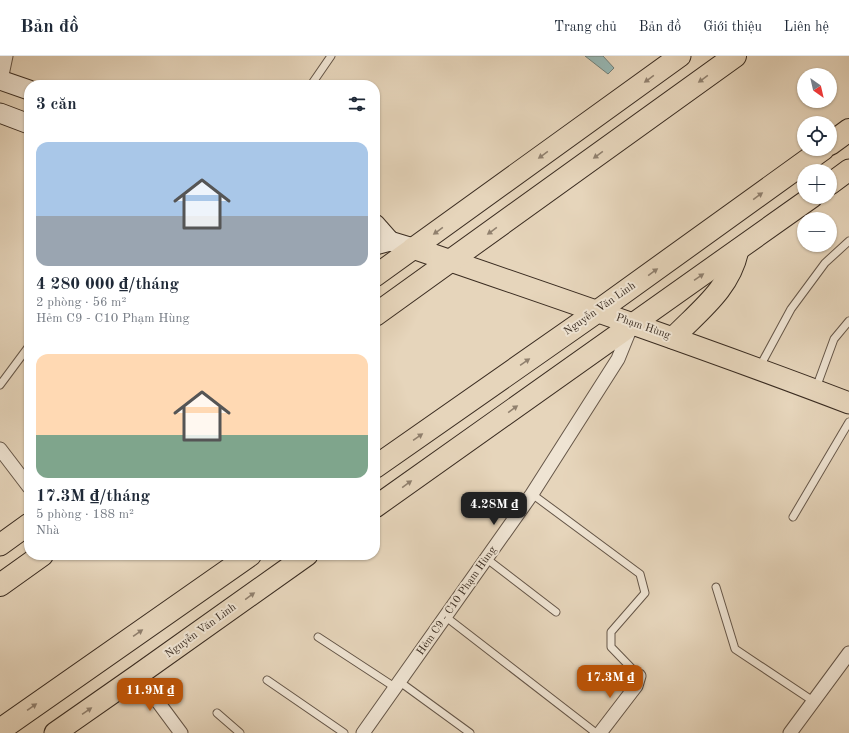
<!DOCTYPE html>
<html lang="vi">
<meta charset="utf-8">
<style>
:root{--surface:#fff;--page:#f6f6f7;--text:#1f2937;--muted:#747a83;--line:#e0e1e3;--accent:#b45309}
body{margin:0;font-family:"Old Standard TT",serif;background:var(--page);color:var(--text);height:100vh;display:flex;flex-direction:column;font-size:15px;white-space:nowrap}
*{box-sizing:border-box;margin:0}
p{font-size:13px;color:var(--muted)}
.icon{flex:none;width:22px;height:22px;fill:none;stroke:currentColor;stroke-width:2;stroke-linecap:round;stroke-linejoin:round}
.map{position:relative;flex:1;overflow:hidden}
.drawer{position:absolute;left:24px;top:24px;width:356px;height:480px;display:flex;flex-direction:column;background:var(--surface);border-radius:16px;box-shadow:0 1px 3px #0004}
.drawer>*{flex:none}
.needle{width:26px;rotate:146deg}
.buttons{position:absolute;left:797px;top:12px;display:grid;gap:8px}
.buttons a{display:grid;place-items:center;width:40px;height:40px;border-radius:50%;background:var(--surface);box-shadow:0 1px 3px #0004;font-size:20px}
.price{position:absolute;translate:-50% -34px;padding:0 9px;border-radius:8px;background:var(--accent);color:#fff;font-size:13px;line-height:26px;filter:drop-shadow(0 1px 2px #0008)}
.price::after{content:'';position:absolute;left:50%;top:24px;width:12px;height:9px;margin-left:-6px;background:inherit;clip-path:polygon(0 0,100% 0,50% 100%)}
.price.on{background:#222;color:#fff}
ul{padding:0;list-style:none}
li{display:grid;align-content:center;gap:8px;height:212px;padding:0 12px}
li span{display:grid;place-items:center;height:124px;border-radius:12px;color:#555}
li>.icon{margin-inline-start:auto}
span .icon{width:72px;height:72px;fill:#fffc;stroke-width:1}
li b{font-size:17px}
h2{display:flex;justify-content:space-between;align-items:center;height:48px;padding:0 12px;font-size:17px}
header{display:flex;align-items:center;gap:24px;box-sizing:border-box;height:56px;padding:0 20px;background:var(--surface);border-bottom:1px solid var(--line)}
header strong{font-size:19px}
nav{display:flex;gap:22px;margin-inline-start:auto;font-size:14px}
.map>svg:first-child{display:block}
.water{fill:#97b8b5;stroke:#72807a}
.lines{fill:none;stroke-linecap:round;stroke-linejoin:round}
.service-casing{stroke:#655648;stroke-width:9}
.minor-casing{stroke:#655648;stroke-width:15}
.secondary-casing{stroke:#3a2c21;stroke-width:21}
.primary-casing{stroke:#3a2c21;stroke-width:23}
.trunk-casing{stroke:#3a2c21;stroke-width:24}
.service{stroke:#efe4d3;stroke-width:7}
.minor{stroke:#efe4d3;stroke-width:13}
.secondary{stroke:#efe4d3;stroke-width:19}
.primary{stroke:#e6d5bb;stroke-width:21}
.trunk{stroke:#e6d5bb;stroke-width:22}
.oneway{fill:#90806e}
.labels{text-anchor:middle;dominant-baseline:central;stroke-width:4;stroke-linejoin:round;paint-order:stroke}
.street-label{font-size:11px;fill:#3a2c21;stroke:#efe4d3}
</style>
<header>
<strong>Bản đồ</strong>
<nav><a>Trang chủ</a><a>Bản đồ</a><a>Giới thiệu</a><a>Liên hệ</a></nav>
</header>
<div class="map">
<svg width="849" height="677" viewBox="0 0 849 677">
<rect width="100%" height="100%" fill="#e6d5bb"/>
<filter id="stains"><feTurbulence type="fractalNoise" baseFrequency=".005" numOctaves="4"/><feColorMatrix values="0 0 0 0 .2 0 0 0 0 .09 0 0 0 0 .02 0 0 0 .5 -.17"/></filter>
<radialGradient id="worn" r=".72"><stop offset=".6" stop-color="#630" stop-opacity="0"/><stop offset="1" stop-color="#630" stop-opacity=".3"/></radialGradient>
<!-- water -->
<path class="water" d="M585 0H603L614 12 608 18Z"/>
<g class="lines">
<defs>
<g id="service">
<path d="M311 29 331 0"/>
<path d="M759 312 791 253 825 207 849 185"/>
<path d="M0 329 29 290"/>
<path d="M816 332 834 283 849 265"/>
<path d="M532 438 640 518 645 537 611 576V591L639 620"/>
<path d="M793 461 849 366"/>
<path d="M487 503 556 556"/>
<path d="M716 531 735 593 813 645"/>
<path d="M446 561 596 677"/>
<path d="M318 581 396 632"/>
<path d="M267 624 344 677"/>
<path d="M400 626 470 677"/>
<path d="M217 657 240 677"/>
</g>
<g id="minor">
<path d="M1 24 6 0"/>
<path d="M0 393 29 431"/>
<path d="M138 619 181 677"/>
<path d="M363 677 532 438 618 303 631 271"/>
<path d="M600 677 636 630 639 620"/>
<path d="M790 677 849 597"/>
</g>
<g id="secondary">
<path d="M0 24 29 34"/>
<path d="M0 57 29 68"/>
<path d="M375 168 390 185"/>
<path d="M375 189 390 185 413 192"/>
</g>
<g id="primary">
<path d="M830 128 849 114"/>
<path d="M413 192C559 242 705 292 849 347"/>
<path d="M375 220 680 0"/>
<path d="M673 282C699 255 730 233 738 194"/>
<path d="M375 451 812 141"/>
<path d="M0 489 29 468"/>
<path d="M55 677 138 619 307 499"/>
</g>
<g id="trunk">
<path d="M830 88 849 74"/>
<path d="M375 259 735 0"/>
<path d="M375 411 598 255 823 93"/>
<path d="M0 529 42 499"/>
<path d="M0 674 250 499"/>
</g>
</defs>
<!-- service casing -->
<use href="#service" class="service-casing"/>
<!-- minor casing -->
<use href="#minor" class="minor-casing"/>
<!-- secondary casing -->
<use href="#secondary" class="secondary-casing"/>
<!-- primary casing -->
<use href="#primary" class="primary-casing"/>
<!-- trunk casing -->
<use href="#trunk" class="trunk-casing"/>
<!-- service -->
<use href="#service" class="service"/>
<!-- minor -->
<use href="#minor" class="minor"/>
<!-- secondary -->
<use href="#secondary" class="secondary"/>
<!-- primary -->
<use href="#primary" class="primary"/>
<!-- trunk -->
<use href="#trunk" class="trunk"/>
</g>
<!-- one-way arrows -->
<defs><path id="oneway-solid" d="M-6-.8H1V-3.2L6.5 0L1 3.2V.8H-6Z"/></defs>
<g class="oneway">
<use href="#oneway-solid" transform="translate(649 23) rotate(144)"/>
<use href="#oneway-solid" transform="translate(703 23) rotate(144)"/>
<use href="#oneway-solid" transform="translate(543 99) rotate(144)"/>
<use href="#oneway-solid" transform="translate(598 99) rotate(144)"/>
<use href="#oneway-solid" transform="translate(758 140) rotate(-36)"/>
<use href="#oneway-solid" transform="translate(438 175) rotate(144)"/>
<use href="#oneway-solid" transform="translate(492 175) rotate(144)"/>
<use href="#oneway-solid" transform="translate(653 216) rotate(-36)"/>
<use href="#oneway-solid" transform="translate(699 221) rotate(-34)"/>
<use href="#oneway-solid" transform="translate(525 306) rotate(-35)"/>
<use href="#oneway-solid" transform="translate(513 353) rotate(-36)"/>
<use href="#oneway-solid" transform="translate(418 381) rotate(-35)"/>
<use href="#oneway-solid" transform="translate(407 428) rotate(-36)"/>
<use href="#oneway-solid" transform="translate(250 540) rotate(-36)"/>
<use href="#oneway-solid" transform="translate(138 577) rotate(-35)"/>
<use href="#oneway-solid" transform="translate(32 651) rotate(-35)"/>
<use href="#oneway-solid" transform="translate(87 655) rotate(-34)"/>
</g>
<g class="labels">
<!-- street labels -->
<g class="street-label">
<text transform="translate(600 253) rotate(-35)">Nguyễn Văn Linh</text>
<text transform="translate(643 271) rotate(19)">Phạm Hùng</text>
<text transform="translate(457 545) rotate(-55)">Hẻm C9 - C10 Phạm Hùng</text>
<text transform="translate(201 575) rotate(-36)">Nguyễn Văn Linh</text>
</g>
</g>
<rect width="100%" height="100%" filter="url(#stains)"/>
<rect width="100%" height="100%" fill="url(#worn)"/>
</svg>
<div class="buttons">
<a><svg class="needle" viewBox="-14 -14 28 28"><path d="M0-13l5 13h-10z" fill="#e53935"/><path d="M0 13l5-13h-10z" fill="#747a83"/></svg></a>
<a><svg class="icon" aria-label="locate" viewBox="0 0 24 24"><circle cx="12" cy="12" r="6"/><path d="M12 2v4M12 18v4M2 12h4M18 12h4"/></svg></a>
<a>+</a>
<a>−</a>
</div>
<b class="price on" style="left:494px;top:470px">4.28M ₫</b>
<b class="price" style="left:610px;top:643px">17.3M ₫</b>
<b class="price" style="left:150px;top:656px">11.9M ₫</b>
<section class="drawer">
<h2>3 căn<svg class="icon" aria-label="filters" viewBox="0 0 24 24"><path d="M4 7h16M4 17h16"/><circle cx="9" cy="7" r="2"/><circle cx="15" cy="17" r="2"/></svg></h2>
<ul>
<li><span style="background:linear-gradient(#a9c7e8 60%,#9aa5b1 0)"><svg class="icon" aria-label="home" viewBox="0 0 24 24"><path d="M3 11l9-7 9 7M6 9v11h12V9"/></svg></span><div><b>4 280 000 ₫/tháng</b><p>2 phòng · 56 m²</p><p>Hẻm C9 - C10 Phạm Hùng</p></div></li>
<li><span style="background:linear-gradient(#ffd9b3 65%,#7fa58c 0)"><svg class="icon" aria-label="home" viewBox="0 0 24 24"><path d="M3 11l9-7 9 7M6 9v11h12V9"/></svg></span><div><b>17.3M ₫/tháng</b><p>5 phòng · 188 m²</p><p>Nhà</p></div></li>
</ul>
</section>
</div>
